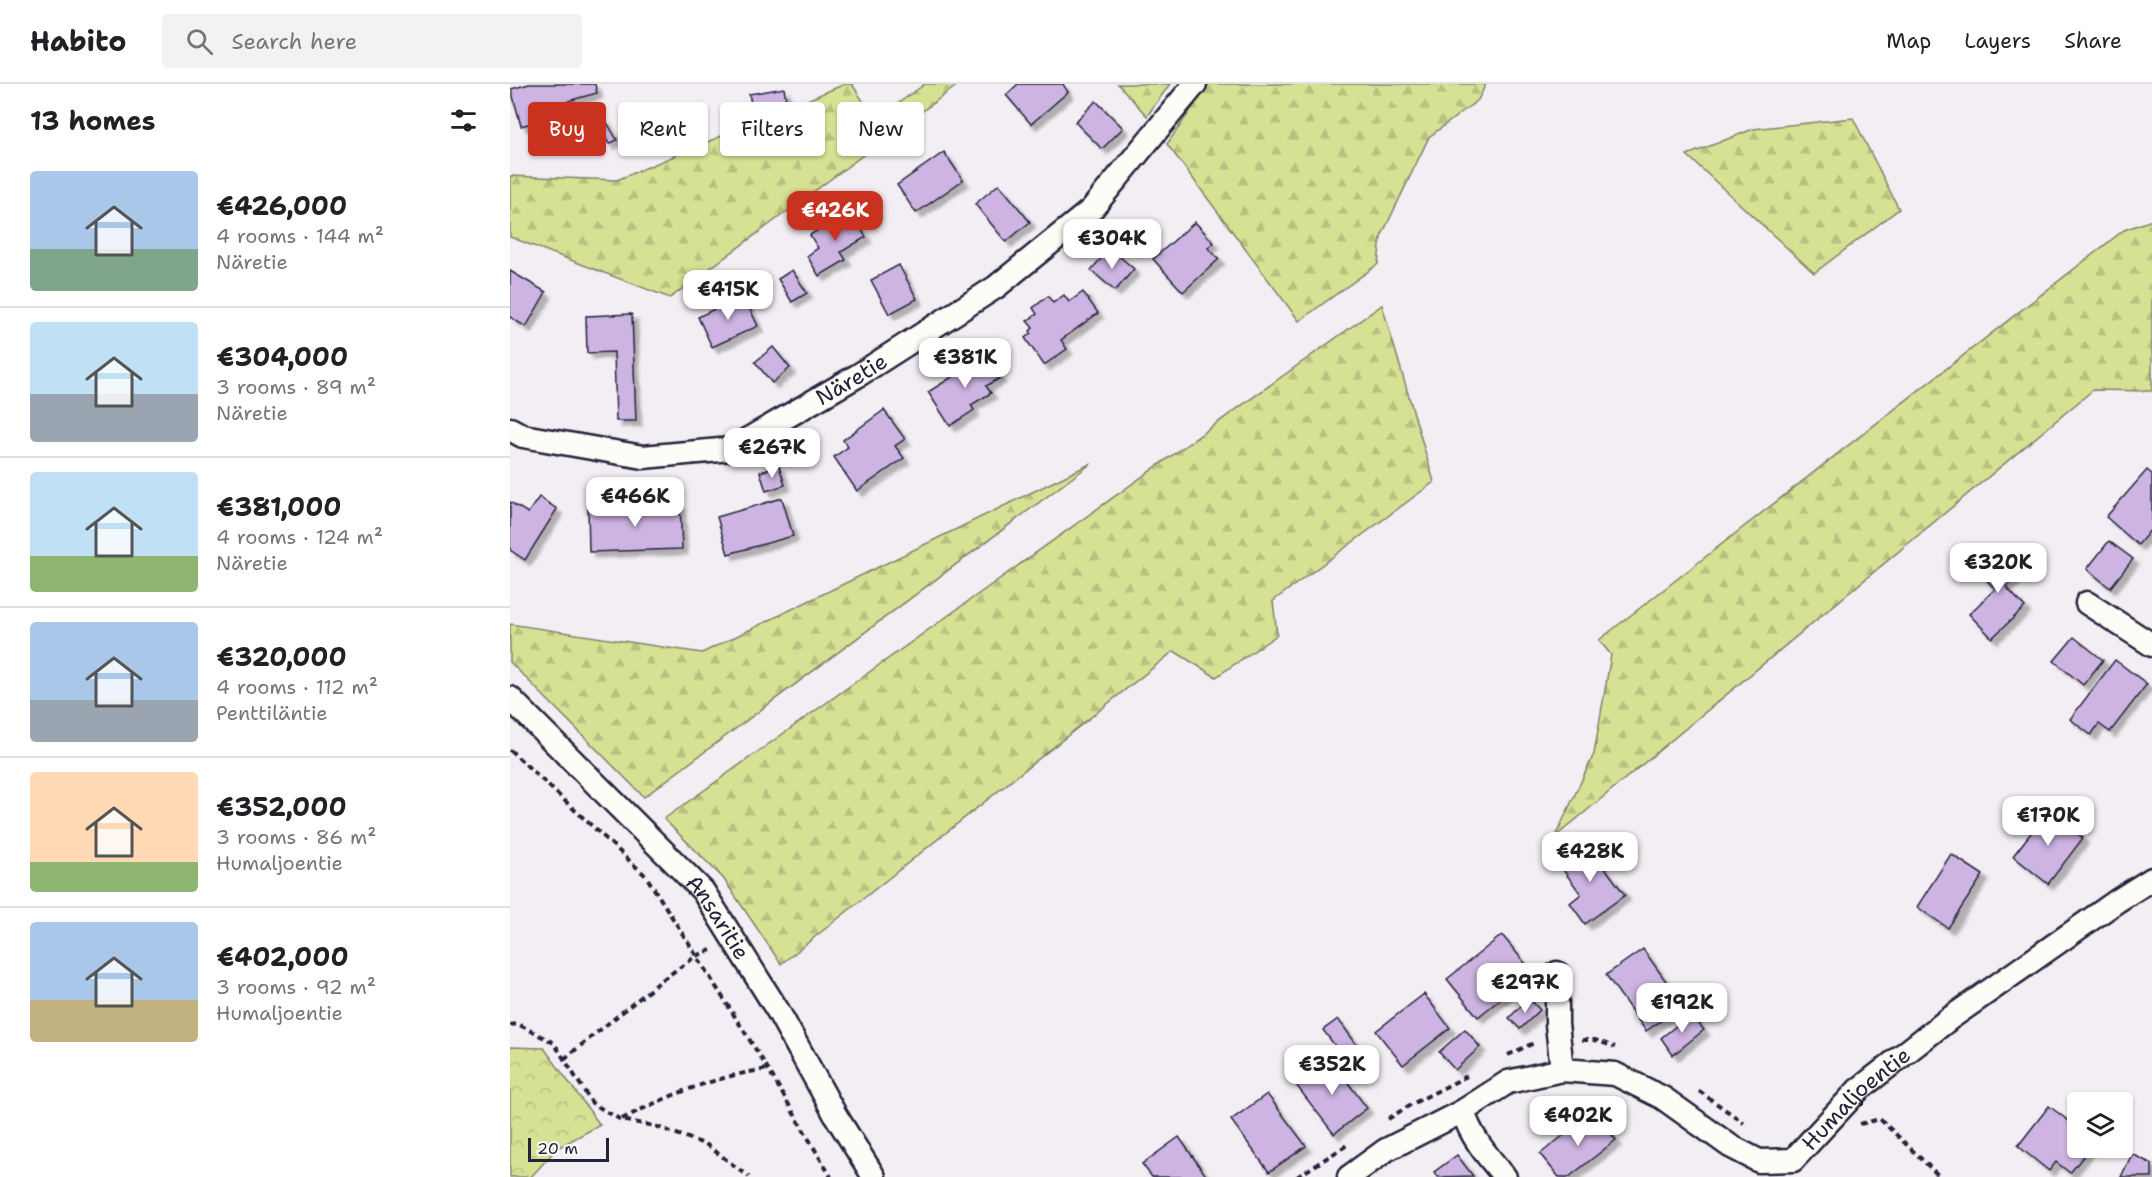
<!DOCTYPE html>
<meta charset="utf-8">
<style>
:root{--surface:#fff;--page:#f2f2f2;--text:#202124;--muted:#757577;--line:#e0e0e0;--accent:#c8321e}
body{margin:0;font-family:"Shantell Sans",sans-serif;background:var(--page);color:var(--text);height:100vh;display:flex;flex-direction:column;font-size:22px;white-space:nowrap}
*{box-sizing:border-box;margin:0}
p{font-size:20px;color:var(--muted)}
.icon{flex:none;width:33px;height:33px;fill:none;stroke:currentColor;stroke-width:2;stroke-linecap:round;stroke-linejoin:round}
.map{position:relative;flex:1;overflow:hidden}
.details{display:flex;flex-direction:column;background:var(--surface);width:510px}
.details>*{flex:none}
.guide{position:absolute;left:18px;top:18px;width:570px;height:54px;display:flex;gap:12px}
.tools{position:absolute;left:1557px;top:1008px;display:grid;gap:12px}
.tools a{display:grid;place-items:center;width:66px;height:66px;border-radius:6px;background:var(--surface);box-shadow:0 2px 4px #0004;font-size:30px}
.scale{position:absolute;left:18px;bottom:15px;width:81px;box-sizing:border-box;padding-left:6px;border:3px solid #22223b;border-top:0;font-size:16px;line-height:21px;white-space:nowrap;color:#22223b;-webkit-text-stroke:4px #fdfcf7;paint-order:stroke}
.price{position:absolute;translate:-50% -51px;padding:0 14px;border-radius:12px;background:#fff;color:#222;font-size:20px;line-height:39px;filter:drop-shadow(0 2px 3px #0008)}
.price::after{content:'';position:absolute;left:50%;top:36px;width:18px;height:14px;margin-left:-9px;background:inherit;clip-path:polygon(0 0,100% 0,50% 100%)}
.price.active{background:var(--accent);color:#fff}
ul{padding:0;list-style:none}
li{display:flex;align-items:center;gap:18px;height:150px;padding:0 30px}
li+li{border-top:2px solid var(--line)}
li span{display:grid;place-items:center;flex:none;width:168px;height:120px;border-radius:6px;color:#555}
li>.icon{margin-inline-start:auto}
span .icon{width:72px;height:72px;fill:#fffc;stroke-width:1}
li b{font-size:26px}
h2{display:flex;justify-content:space-between;align-items:center;height:72px;padding:0 30px;font-size:26px}
.chip{padding:0 21px;border-radius:6px;background:var(--surface);box-shadow:0 2px 4px #0004;font-size:21px;line-height:54px}
.chip.active{background:var(--accent);color:#fff}
header{display:flex;align-items:center;gap:36px;box-sizing:border-box;height:84px;padding:0 30px;background:var(--surface);border-bottom:2px solid var(--line)}
header strong{font-size:28px}
nav{display:flex;gap:33px;margin-inline-start:auto;font-size:21px}
.search{width:420px;height:54px;background:var(--page);display:flex;align-items:center;gap:15px;box-sizing:border-box;padding:0 21px;border-radius:6px;color:var(--muted);font-size:22px}
main{display:flex;flex:1;min-height:0}
.map>svg:first-child{display:block}
.forest{fill:url(#forest-firs);stroke:#7c8268;stroke-width:1.5}
.park{fill:url(#park-crowns);stroke:#7c8268;stroke-width:1.5}
.building{fill:#cdb4e2;stroke:#22223b;stroke-width:1.5;filter:url(#shadow)}
.lines{fill:none;stroke-linecap:round;stroke-linejoin:round}
.street-casing{stroke:#22223b;stroke-width:27}
.path{stroke:#22223b;stroke-width:4;stroke-dasharray:6 4.5;stroke-linecap:butt}
.street{stroke:#fdfcf7;stroke-width:22}
.labels{text-anchor:middle;dominant-baseline:central;stroke-width:5;stroke-linejoin:round;paint-order:stroke}
.street-label{font-size:22px;fill:#22223b;stroke:#fdfcf7}
</style>
<header>
<strong>Habito</strong>
<div class="search"><svg class="icon" aria-label="search" viewBox="0 0 24 24"><circle cx="10" cy="10" r="6"/><path d="M15 15l6 6"/></svg>Search here</div>
<nav><a>Map</a><a>Layers</a><a>Share</a></nav>
</header>
<main>
<section class="details">
<h2>13 homes<svg class="icon" aria-label="filters" viewBox="0 0 24 24"><path d="M4 7h16M4 17h16"/><circle cx="9" cy="7" r="2"/><circle cx="15" cy="17" r="2"/></svg></h2>
<ul>
<li><span style="background:linear-gradient(#a9c7e8 65%,#7fa58c 0)"><svg class="icon" aria-label="home" viewBox="0 0 24 24"><path d="M3 11l9-7 9 7M6 9v11h12V9"/></svg></span><div><b>€426,000</b><p>4 rooms · 144 m²</p><p>Näretie</p></div></li>
<li><span style="background:linear-gradient(#bfe0f5 60%,#9aa5b1 0)"><svg class="icon" aria-label="home" viewBox="0 0 24 24"><path d="M3 11l9-7 9 7M6 9v11h12V9"/></svg></span><div><b>€304,000</b><p>3 rooms · 89 m²</p><p>Näretie</p></div></li>
<li><span style="background:linear-gradient(#bfe0f5 70%,#8fb573 0)"><svg class="icon" aria-label="home" viewBox="0 0 24 24"><path d="M3 11l9-7 9 7M6 9v11h12V9"/></svg></span><div><b>€381,000</b><p>4 rooms · 124 m²</p><p>Näretie</p></div></li>
<li><span style="background:linear-gradient(#a9c7e8 65%,#9aa5b1 0)"><svg class="icon" aria-label="home" viewBox="0 0 24 24"><path d="M3 11l9-7 9 7M6 9v11h12V9"/></svg></span><div><b>€320,000</b><p>4 rooms · 112 m²</p><p>Penttiläntie</p></div></li>
<li><span style="background:linear-gradient(#ffd9b3 75%,#8fb573 0)"><svg class="icon" aria-label="home" viewBox="0 0 24 24"><path d="M3 11l9-7 9 7M6 9v11h12V9"/></svg></span><div><b>€352,000</b><p>3 rooms · 86 m²</p><p>Humaljoentie</p></div></li>
<li><span style="background:linear-gradient(#a9c7e8 65%,#c2b280 0)"><svg class="icon" aria-label="home" viewBox="0 0 24 24"><path d="M3 11l9-7 9 7M6 9v11h12V9"/></svg></span><div><b>€402,000</b><p>3 rooms · 92 m²</p><p>Humaljoentie</p></div></li>
</ul>
</section>
<div class="map">
<svg width="1642" height="1093" viewBox="0 0 1642 1093">
<defs>
<pattern id="forest-firs" width="22" height="20" patternUnits="userSpaceOnUse" patternTransform="scale(1.5)"><rect width="22" height="20" fill="#d6e194"/><path d="M5 1l3.5 6h-7zM16 11l3.5 6h-7z" fill="#b7c180"/></pattern>
<pattern id="park-crowns" width="20" height="18" patternUnits="userSpaceOnUse" patternTransform="scale(1.5)"><rect width="20" height="18" fill="#d6e194"/><path d="M2 6a3 3 0 1 1 6 0M12 15a3 3 0 1 1 6 0" fill="none" stroke="#b7c180"/></pattern>
<filter id="shadow"><feDropShadow dx="5.5" dy="5.5" stdDeviation="1.5" flood-color="#0004"/></filter>
</defs>
<rect width="100%" height="100%" fill="#f3eef3"/>
<filter id="ink" filterUnits="userSpaceOnUse"><feTurbulence type="fractalNoise" baseFrequency=".0167" numOctaves="2"/><feDisplacementMap in="SourceGraphic" scale="12" xChannelSelector="R" yChannelSelector="G"/><feConvolveMatrix kernelMatrix="1 2 1 2 8 2 1 2 1" color-interpolation-filters="sRGB"/></filter>
<g filter="url(#ink)">
<!-- forest -->
<g class="forest">
<path d="M335 0H342L365 36 415 0H449L160 214 0 153V92L107 96Z"/>
<path d="M608 0H660L637 32Z"/>
<path d="M699 0H976L968 16 919 53 871 153 868 180 789 237 657 60Z"/>
<path d="M1343 34 1389 125 1304 189 1177 71 1243 45Z"/>
<path d="M1642 136V307L1583 306 1045 753 1084 670 1101 571 1089 556 1614 146Z"/>
<path d="M872 221 924 398 763 517 767 551 706 593 664 567 271 880 213 794 154 735Z"/>
<path d="M582 379 134 713 0 578V540L192 569Z"/>
</g>
<!-- park -->
<path class="park" d="M0 963 34 964 90 1041 47 1064 21 1093H0Z"/>
<!-- building -->
<g class="building">
<path d="M19 0H85L87 9 58 17 61 28 11 42 1 5Z"/>
<path d="M508 0H553L558 8 521 40 496 11Z"/>
<path d="M274 4 277 21 243 28 239 10Z"/>
<path d="M586 17 613 44 592 65 565 38Z"/>
<path d="M95 35 107 56 99 60 88 39Z"/>
<path d="M434 68 453 96 406 129 387 101Z"/>
<path d="M489 100 520 138 496 158 465 120Z"/>
<path d="M340 126 356 153 331 168 336 176 309 192 297 172 308 164 300 151Z"/>
<path d="M685 138 704 159 698 164 709 175 673 208 643 175Z"/>
<path d="M600 164 624 185 605 207 581 186Z"/>
<path d="M389 181 407 215 379 230 361 196Z"/>
<path d="M282 186 297 209 282 218 268 195Z"/>
<path d="M0 187 36 208 16 243 0 233Z"/>
<path d="M573 208 588 229 551 256 557 265 534 281 515 254 521 249 520 247 523 244 517 237 527 230 523 224 538 212 543 219 554 211 559 218Z"/>
<path d="M233 211 248 242 202 263 188 233Z"/>
<path d="M122 230 126 337H106L104 268 77 269 76 232Z"/>
<path d="M263 263 280 284 262 299 245 278Z"/>
<path d="M474 268 490 294 476 302 481 309 461 321 464 326 440 342 418 308 460 282 457 278Z"/>
<path d="M374 326 395 355 385 362 394 374 347 407 324 373 338 363 333 356Z"/>
<path d="M269 382 275 401 256 407 250 388Z"/>
<path d="M1637 386 1642 390V444L1628 461 1596 433Z"/>
<path d="M29 413 47 425 15 476 0 466V418L18 429Z"/>
<path d="M272 414 283 452 218 470 207 433Z"/>
<path d="M170 420 172 465 79 468 78 423Z"/>
<path d="M1599 457 1623 475 1600 504 1577 485Z"/>
<path d="M1491 464 1513 487 1496 503 1515 523 1482 554 1459 530 1485 505 1467 486Z"/>
<path d="M1564 553 1593 576 1573 601 1544 577Z"/>
<path d="M1605 576 1637 600 1600 648 1589 640 1581 651 1560 635Z"/>
<path d="M1538 727 1573 754 1538 800 1503 772Z"/>
<path d="M1076 758 1115 811 1075 840 1060 819 1071 810 1048 779Z"/>
<path d="M1441 770 1473 791 1438 844 1407 823Z"/>
<path d="M992 851 1023 889 968 933 937 895Z"/>
<path d="M1133 865 1173 921 1136 947 1096 891Z"/>
<path d="M914 910 940 944 893 981 866 947Z"/>
<path d="M1019 914 1030 926 1010 945 999 934Z"/>
<path d="M1181 930 1194 946 1163 971 1151 954Z"/>
<path d="M828 935 850 965 835 975 813 946Z"/>
<path d="M955 945 970 963 945 986 929 968Z"/>
<path d="M820 975 857 1024 824 1050 786 1001Z"/>
<path d="M757 1010 796 1062 759 1088 721 1036Z"/>
<path d="M1539 1022 1568 1044V1064H1580L1560 1089 1546 1078 1539 1087 1508 1062Z"/>
<path d="M1083 1028 1106 1056 1059 1093H1049L1030 1070Z"/>
<path d="M669 1053 697 1093H642L632 1080Z"/>
<path d="M1622 1070 1642 1080V1093H1611Z"/>
<path d="M947 1071 963 1092 928 1093 924 1088Z"/>
</g>
<g class="lines">
<defs>
<g id="street">
<path id="s1" d="M0 345 13 352 133 373 221 365 347 292 486 203 581 126 685 0"/>
<path d="M1577 519 1642 561"/>
<path id="s2" d="M0 614 193 807 268 927 326 1032 364 1093"/>
<path d="M1047 889V940L1052 986"/>
<path d="M953 1027C960 1052 978 1073 995 1093"/>
<path id="s3" d="M839 1093 876 1066 953 1027 998 998 1052 986 1105 990 1153 1014 1220 1062 1249 1077 1283 1076 1348 1006 1439 935 1607 817 1642 795"/>
</g>
</defs>
<!-- street casing -->
<use href="#street" class="street-casing"/>
<!-- path -->
<g class="path">
<path d="M0 666 136 792 258 985 321 1093"/>
<path d="M0 941 8 940 44 959 82 1019 111 1036 145 1042 197 1061 239 1093"/>
<path d="M1072 956H1085L1105 963"/>
<path d="M998 971 1026 958"/>
<path d="M54 975 152 896 186 872 201 866"/>
<path d="M1189 1007 1234 1039"/>
<path d="M112 1035C159 1011 206 992 258 985"/>
<path d="M878 1035 900 1021 961 990"/>
<path d="M1350 1040 1370 1035 1430 1093"/>
<path d="M787 1093 837 1061"/>
</g>
<!-- street -->
<use href="#street" class="street"/>
</g>
</g>
<g class="labels">
<!-- street labels -->
<g class="street-label">
<text stroke="none"><textPath href="#s1" startOffset="364">Näretie</textPath></text>
<text stroke="none"><textPath href="#s2" startOffset="303">Ansaritie</textPath></text>
<text stroke="none"><textPath href="#s3" startOffset="585">Humaljoentie</textPath></text>
</g>
</g>
</svg>
<div class="tools">
<a><svg class="icon" aria-label="layers" viewBox="0 0 24 24"><path d="M12 4l9 5-9 5-9-5zM3 14l9 5 9-5"/></svg></a>
</div>
<div class="scale">20 m</div>
<b class="price active" style="left:325px;top:158px">€426K</b>
<b class="price" style="left:602px;top:186px">€304K</b>
<b class="price" style="left:218px;top:237px">€415K</b>
<b class="price" style="left:455px;top:305px">€381K</b>
<b class="price" style="left:262px;top:395px">€267K</b>
<b class="price" style="left:125px;top:444px">€466K</b>
<b class="price" style="left:1488px;top:510px">€320K</b>
<b class="price" style="left:1538px;top:763px">€170K</b>
<b class="price" style="left:1080px;top:799px">€428K</b>
<b class="price" style="left:1015px;top:930px">€297K</b>
<b class="price" style="left:1172px;top:950px">€192K</b>
<b class="price" style="left:822px;top:1012px">€352K</b>
<b class="price" style="left:1068px;top:1063px">€402K</b>
<div class="guide">
<a class="chip active">Buy</a>
<a class="chip">Rent</a>
<a class="chip">Filters</a>
<a class="chip">New</a>
</div>
</div>
</main>
